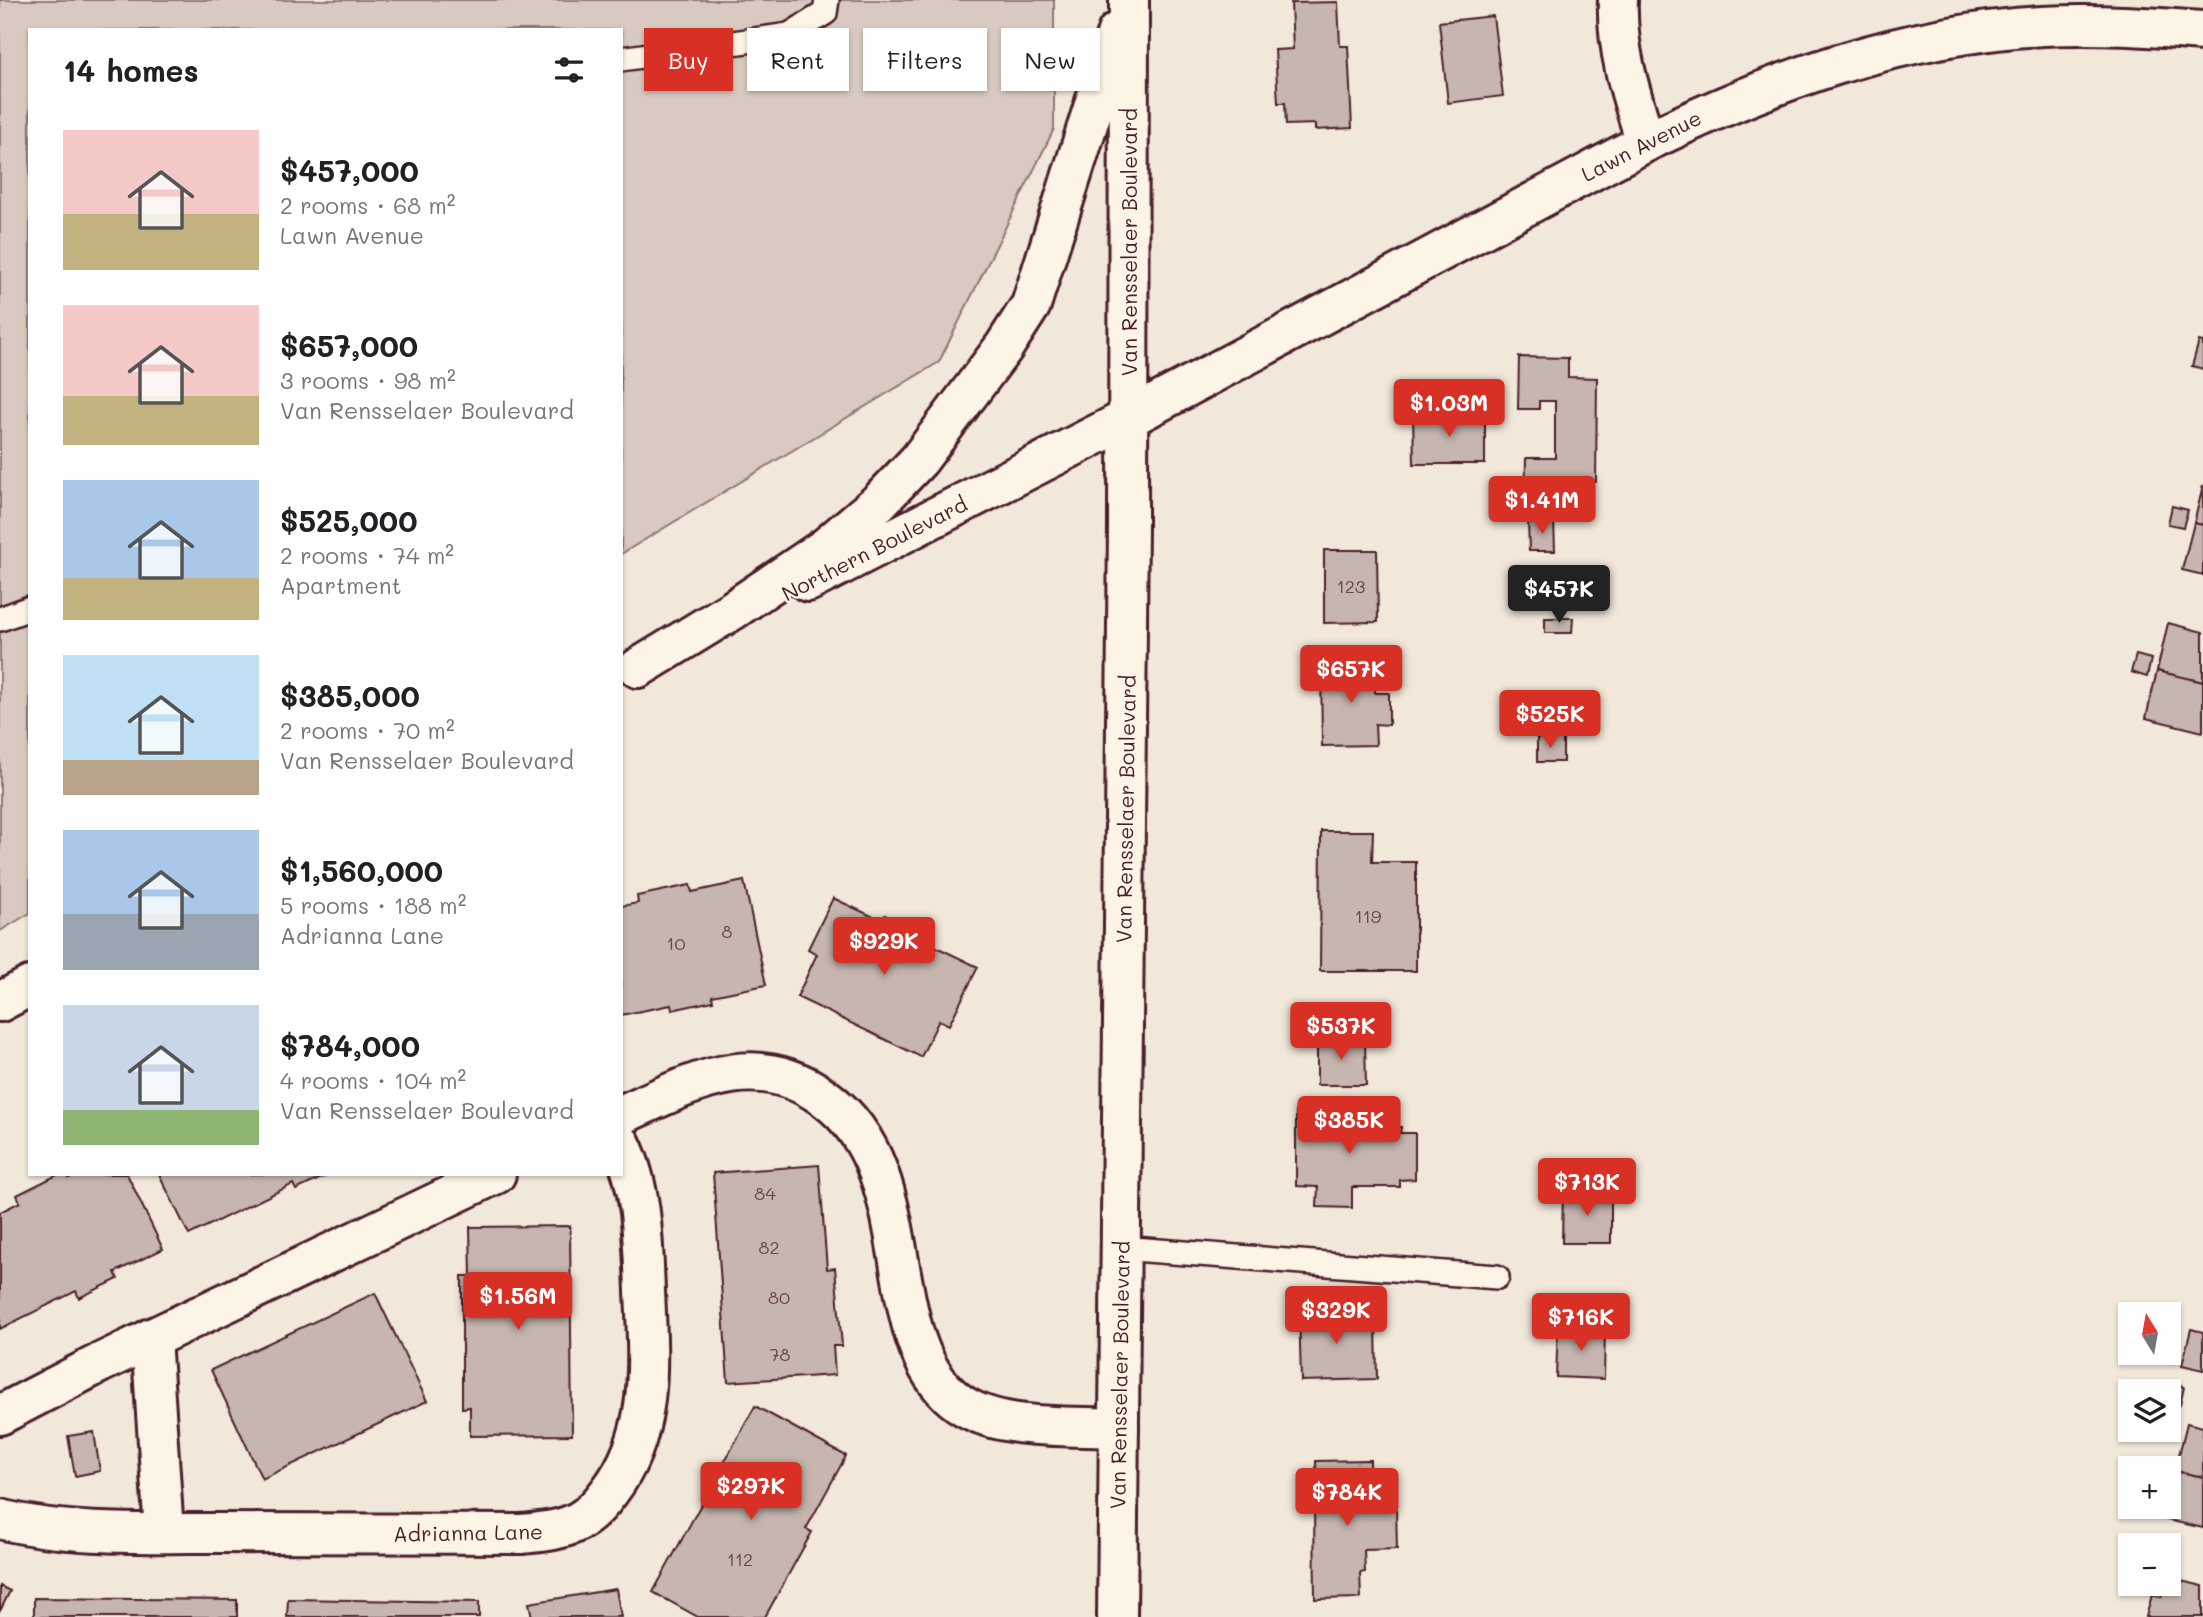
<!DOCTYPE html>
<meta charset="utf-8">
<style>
:root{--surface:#fff;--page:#f6f6f6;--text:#202124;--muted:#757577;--accent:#d93025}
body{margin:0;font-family:Mali,sans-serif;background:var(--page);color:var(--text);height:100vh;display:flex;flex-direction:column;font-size:26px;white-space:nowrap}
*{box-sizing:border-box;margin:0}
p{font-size:23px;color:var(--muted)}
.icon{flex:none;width:38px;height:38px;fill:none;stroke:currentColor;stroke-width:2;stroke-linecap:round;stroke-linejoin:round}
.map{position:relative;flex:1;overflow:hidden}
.side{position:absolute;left:28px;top:28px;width:595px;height:1148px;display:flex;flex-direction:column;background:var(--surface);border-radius:0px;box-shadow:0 2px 5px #0004}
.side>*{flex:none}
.guide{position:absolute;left:644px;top:28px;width:665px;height:63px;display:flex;gap:14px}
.needle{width:46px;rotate:349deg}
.fabs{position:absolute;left:2118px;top:1302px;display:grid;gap:14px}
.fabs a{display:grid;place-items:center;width:63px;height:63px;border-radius:0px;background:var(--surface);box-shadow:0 2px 5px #0004;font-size:35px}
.price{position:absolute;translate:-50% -60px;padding:0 16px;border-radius:7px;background:var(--accent);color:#fff;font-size:23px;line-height:46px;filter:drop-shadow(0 2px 4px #0008)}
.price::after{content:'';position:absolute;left:50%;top:42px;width:21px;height:16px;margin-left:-10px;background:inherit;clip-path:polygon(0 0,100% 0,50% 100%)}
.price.selected{background:#222;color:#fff}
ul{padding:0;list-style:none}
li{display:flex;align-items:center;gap:21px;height:175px;padding:0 35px}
li span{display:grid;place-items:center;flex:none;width:196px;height:140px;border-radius:0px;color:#555}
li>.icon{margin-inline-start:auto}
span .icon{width:84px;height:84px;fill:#fffc;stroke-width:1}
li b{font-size:30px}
h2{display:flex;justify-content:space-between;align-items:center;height:84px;padding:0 35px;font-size:30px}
.pill{padding:0 24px;border-radius:0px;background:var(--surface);box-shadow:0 2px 5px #0004;font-size:24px;line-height:63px}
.pill.selected{background:var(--accent);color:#fff}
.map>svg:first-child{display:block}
.green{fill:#d8cac0;stroke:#917476;stroke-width:2}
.building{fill:#c7b6af;stroke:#4a1f2b;stroke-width:2}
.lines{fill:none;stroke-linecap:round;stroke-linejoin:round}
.lane-casing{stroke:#4a1f2b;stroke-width:28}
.street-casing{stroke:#4a1f2b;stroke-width:44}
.secondary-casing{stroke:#4a1f2b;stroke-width:44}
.lane{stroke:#fcf5e5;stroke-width:23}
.street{stroke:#fcf5e5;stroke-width:38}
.secondary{stroke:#fcf5e5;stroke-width:38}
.labels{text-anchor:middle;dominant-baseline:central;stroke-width:5;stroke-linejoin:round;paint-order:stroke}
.number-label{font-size:18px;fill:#69454c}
.street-label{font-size:21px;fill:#4a1f2b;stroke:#fcf5e5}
</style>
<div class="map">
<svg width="2203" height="1617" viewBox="0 0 2203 1617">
<rect width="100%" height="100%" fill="#f1e8da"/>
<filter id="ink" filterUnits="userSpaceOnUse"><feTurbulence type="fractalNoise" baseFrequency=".0143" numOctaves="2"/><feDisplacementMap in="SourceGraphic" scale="14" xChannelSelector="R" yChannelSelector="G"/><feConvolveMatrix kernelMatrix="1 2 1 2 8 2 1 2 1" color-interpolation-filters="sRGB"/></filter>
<g filter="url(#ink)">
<!-- green -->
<path class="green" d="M0 0H1054V129L939 362 621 554V30H30V913L0 931Z"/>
<!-- building -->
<g class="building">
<path d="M1338 2 1340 46H1348L1352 128 1315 130V124L1286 125 1285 103H1278L1275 50 1293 49 1291 3Z"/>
<path d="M1493 16 1503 96 1448 103 1439 22Z"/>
<path d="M2199 341 2203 342V369L2192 366Z"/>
<path d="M1519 357 1568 358V377L1597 378 1596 482 1558 481V503L1525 502 1526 458H1555V401H1539V409H1518Z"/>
<path d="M1485 413V464H1414L1413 414Z"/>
<path d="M2203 486V525L2194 523Z"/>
<path d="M2172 506 2188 510 2183 527 2168 524Z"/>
<path d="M1554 521 1555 551H1529L1528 522Z"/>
<path d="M2194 523 2203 525V575L2182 570Z"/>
<path d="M1324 550H1377L1378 622 1324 623Z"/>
<path d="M1545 618H1573L1572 633H1545Z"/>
<path d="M2168 623 2203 632V682L2157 671Z"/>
<path d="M2136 655 2151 659 2147 677 2131 672Z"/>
<path d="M1321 663H1376L1375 693H1389V725L1375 724 1376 745 1322 746Z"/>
<path d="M2157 671 2203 682V732L2146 718Z"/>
<path d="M1563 737V762H1537V738Z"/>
<path d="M1321 831H1373L1372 862H1416V971H1320Z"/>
<path d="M744 881 766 985 712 996 713 1001 672 1010 671 1005 621 1015V906L638 903 637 896 690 885 692 892Z"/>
<path d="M833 898 882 921 885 915 931 937 928 943 978 967 949 1025 939 1020 921 1057 797 997 817 954 808 949Z"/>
<path d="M1317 1039H1365L1366 1085H1317Z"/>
<path d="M1296 1108H1341V1127H1401L1400 1133H1415V1179L1400 1180V1187H1352V1208L1317 1207 1318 1187 1296 1186Z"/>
<path d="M819 1165 827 1269 835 1268 842 1346H833L835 1375 728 1382 713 1173Z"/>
<path d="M59 1174H67L69 1178 76 1174H127L163 1249 115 1272 118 1279 79 1298 76 1291 0 1329V1212L20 1202 17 1195Z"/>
<path d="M159 1174H330L296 1190 293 1184 189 1235Z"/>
<path d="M1563 1193 1611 1194V1243H1562Z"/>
<path d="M570 1226 572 1435 470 1436V1407L462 1408V1276H471L470 1227Z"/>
<path d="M375 1293 427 1401 262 1479 211 1370Z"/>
<path d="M1299 1306H1335V1321L1376 1320 1377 1379 1301 1381Z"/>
<path d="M1558 1328 1605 1329 1604 1379 1556 1377Z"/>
<path d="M2191 1329 2203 1332V1370L2182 1365Z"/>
<path d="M2169 1383 2184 1387 2180 1405 2168 1402Z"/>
<path d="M755 1406 846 1456 806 1529 812 1532 765 1617H698L653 1592Z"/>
<path d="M2187 1423 2203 1427V1477L2175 1471Z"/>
<path d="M94 1432 100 1471 75 1476 68 1436Z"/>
<path d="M1370 1460 1371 1507H1396L1397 1549 1364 1550 1365 1572 1360 1573 1361 1598 1315 1599 1314 1508H1317L1316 1461Z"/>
<path d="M2175 1471 2203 1477V1528L2163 1519 2166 1507H2168Z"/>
<path d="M2168 1578 2203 1586V1617H2146L2152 1595 2161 1597Z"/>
<path d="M0 1586 10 1591 0 1611Z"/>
<path d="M616 1589 621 1617H532L529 1603Z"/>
<path d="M34 1598 237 1600V1617H34Z"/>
<path d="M288 1599 479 1602V1617H287Z"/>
</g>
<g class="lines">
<defs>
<g id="lane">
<path d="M621 59 789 35 825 13 827 0"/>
<path d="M0 619 30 608"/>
<path d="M1120 1248 1497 1277"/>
</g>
<g id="street">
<path d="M1618 0C1616 50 1631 95 1646 142"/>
<path d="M1127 419 1646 142C1772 81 1901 34 2043 26 2096 23 2150 27 2203 31"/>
<path d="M621 1115C691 1084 754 1046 825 1098 925 1171 875 1334 954 1399 993 1432 1069 1425 1119 1428"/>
<path d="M151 1338 164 1533"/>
<path d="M0 1415 100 1363 496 1174"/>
<path d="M0 1519C67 1536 148 1533 218 1533 319 1533 420 1534 522 1534 541 1532 561 1531 579 1521 592 1514 601 1503 609 1492 655 1433 648 1361 645 1291 643 1243 643 1189 621 1144"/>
</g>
<g id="secondary">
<path d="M808 582 1127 419"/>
<path d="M638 668 733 610 826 547 879 502 919 460 1004 347 1031 305 1117 32"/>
<path d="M0 1002 30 986"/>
<path d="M1117 1617 1128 526 1129 0"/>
</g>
</defs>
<!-- lane casing -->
<use href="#lane" class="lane-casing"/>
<!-- street casing -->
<use href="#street" class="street-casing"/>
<!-- secondary casing -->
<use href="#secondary" class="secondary-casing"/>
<!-- lane -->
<use href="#lane" class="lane"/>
<!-- street -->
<use href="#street" class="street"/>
<!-- secondary -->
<use href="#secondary" class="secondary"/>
</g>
</g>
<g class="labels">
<!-- number labels -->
<g class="number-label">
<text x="1351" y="586">123</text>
<text x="1368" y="916">119</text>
<text x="727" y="931">8</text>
<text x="676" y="943">10</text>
<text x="765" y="1193">84</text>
<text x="769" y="1247">82</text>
<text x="779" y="1297">80</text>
<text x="780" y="1354">78</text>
<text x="740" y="1559">112</text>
</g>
<!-- street labels -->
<g class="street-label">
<text transform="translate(1641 145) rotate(-27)">Lawn Avenue</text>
<text transform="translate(1128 242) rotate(-90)">Van Rensselaer Boulevard</text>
<text transform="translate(874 548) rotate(-27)">Northern Boulevard</text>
<text transform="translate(1125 809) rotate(-89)">Van Rensselaer Boulevard</text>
<text transform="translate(1119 1375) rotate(-89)">Van Rensselaer Boulevard</text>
<text transform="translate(468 1532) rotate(-1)">Adrianna Lane</text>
</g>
</g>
</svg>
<div class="fabs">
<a><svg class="needle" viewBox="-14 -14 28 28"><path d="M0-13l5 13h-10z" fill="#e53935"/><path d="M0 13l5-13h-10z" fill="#757577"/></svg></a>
<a><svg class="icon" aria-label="layers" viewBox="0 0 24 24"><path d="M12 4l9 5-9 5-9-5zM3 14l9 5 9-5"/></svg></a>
<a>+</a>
<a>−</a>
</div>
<b class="price" style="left:1449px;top:439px">$1.03M</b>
<b class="price" style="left:1542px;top:536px">$1.41M</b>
<b class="price selected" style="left:1559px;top:625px">$457K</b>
<b class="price" style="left:1351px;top:705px">$657K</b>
<b class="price" style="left:1550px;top:750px">$525K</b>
<b class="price" style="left:884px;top:977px">$929K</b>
<b class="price" style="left:1341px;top:1062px">$537K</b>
<b class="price" style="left:1349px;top:1156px">$385K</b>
<b class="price" style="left:1587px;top:1218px">$713K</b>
<b class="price" style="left:518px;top:1332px">$1.56M</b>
<b class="price" style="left:1336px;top:1346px">$329K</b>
<b class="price" style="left:1581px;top:1353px">$716K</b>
<b class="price" style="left:751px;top:1522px">$297K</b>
<b class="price" style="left:1347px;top:1528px">$784K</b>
<div class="guide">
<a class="pill selected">Buy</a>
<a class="pill">Rent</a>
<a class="pill">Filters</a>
<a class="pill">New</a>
</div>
<section class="side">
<h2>14 homes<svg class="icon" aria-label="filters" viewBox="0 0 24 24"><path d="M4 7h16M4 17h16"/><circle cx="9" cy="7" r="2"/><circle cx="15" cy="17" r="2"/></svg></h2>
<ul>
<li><span style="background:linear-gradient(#f6c9c9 60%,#c2b280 0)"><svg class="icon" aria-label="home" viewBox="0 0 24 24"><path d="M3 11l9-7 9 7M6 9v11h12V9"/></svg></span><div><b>$457,000</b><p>2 rooms · 68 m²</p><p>Lawn Avenue</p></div></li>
<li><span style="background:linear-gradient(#f6c9c9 65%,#c2b280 0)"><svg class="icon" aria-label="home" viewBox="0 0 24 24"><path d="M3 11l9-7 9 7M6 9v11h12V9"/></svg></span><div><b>$657,000</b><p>3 rooms · 98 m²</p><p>Van Rensselaer Boulevard</p></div></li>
<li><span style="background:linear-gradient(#a9c7e8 70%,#c2b280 0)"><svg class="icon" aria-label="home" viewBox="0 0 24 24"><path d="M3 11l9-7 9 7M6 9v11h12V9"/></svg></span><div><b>$525,000</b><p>2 rooms · 74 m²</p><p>Apartment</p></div></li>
<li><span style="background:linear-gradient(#bfe0f5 75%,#b9a48a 0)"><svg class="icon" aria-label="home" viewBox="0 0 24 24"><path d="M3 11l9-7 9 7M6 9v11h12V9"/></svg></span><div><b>$385,000</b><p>2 rooms · 70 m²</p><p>Van Rensselaer Boulevard</p></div></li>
<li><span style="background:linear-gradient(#a9c7e8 60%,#9aa5b1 0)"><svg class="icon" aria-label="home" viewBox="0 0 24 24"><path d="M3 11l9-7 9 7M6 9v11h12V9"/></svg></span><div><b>$1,560,000</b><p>5 rooms · 188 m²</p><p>Adrianna Lane</p></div></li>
<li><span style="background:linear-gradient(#c9d6e8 75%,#8fb573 0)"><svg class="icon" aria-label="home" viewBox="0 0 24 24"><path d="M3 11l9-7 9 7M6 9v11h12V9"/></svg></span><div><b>$784,000</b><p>4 rooms · 104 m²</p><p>Van Rensselaer Boulevard</p></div></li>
</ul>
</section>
</div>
